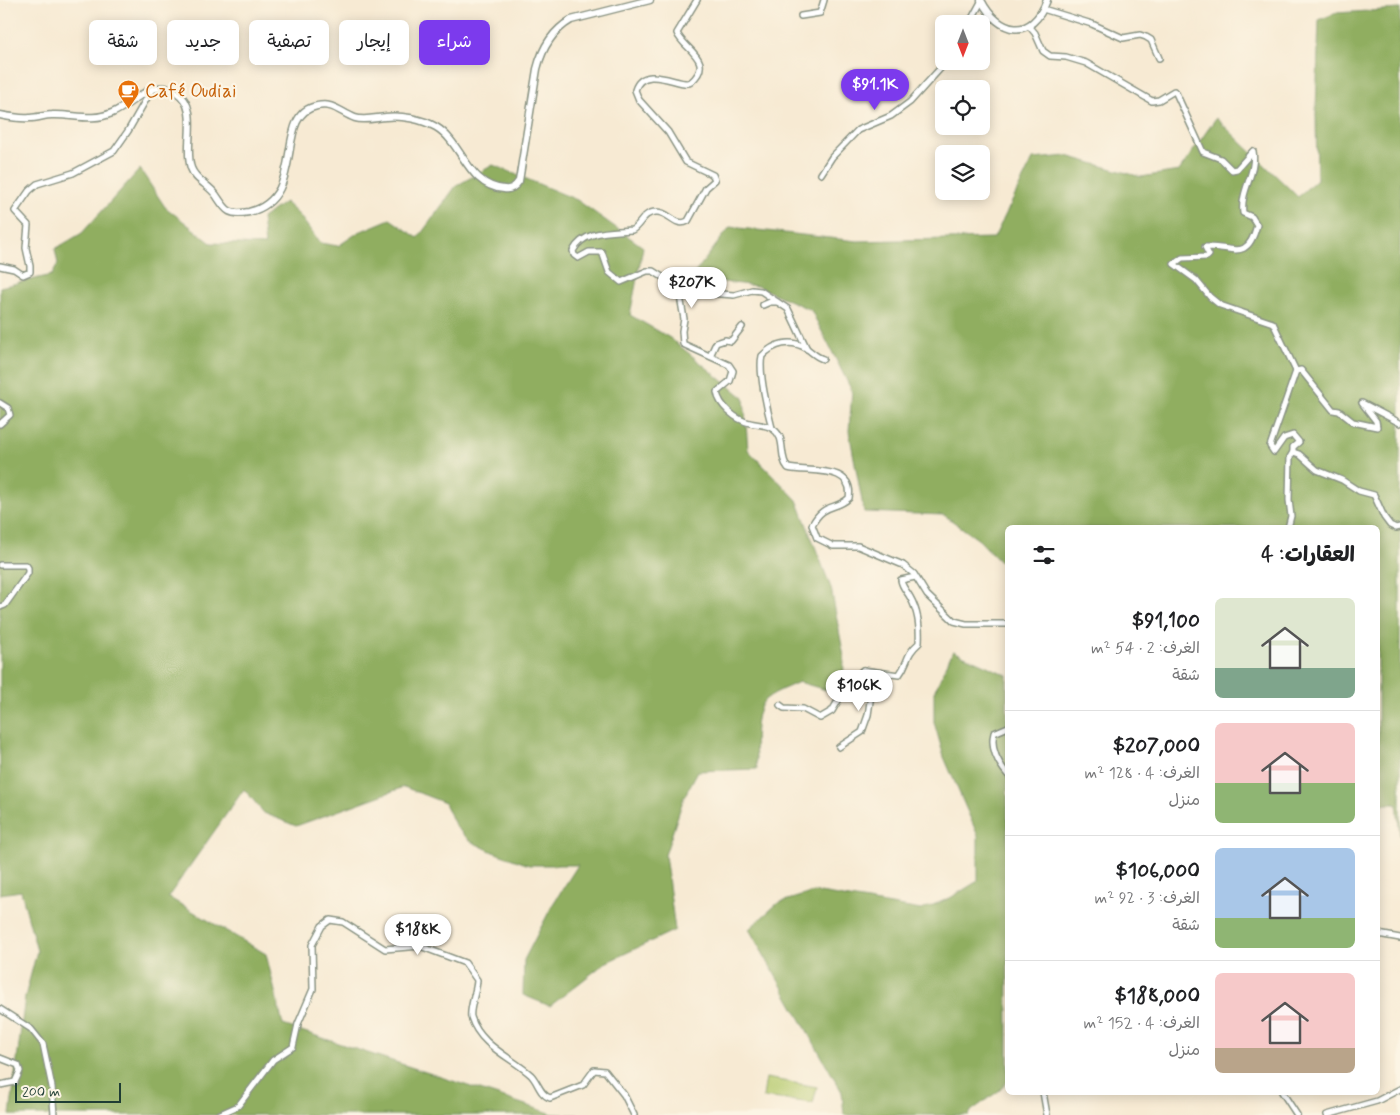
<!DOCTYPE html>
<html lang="ar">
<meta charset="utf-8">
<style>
:root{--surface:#fff;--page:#f2f2f2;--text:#202124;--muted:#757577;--line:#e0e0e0;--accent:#7c3aed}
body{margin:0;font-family:Mynerve,"Playpen Sans Arabic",sans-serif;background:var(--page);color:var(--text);direction:rtl;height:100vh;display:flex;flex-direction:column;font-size:19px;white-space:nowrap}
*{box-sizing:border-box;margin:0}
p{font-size:16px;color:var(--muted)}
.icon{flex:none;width:28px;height:28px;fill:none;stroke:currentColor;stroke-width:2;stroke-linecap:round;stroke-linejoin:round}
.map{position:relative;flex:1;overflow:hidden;direction:ltr}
.sheet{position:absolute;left:1005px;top:525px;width:375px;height:570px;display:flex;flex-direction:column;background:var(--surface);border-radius:8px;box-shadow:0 2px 12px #0003;direction:rtl}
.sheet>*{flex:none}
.banner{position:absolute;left:15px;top:20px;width:475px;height:45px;direction:rtl;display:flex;gap:10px}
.needle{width:32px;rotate:180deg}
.tools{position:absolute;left:935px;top:15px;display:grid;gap:10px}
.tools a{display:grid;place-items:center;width:55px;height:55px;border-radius:8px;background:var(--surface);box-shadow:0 2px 12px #0003;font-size:25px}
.scale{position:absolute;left:15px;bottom:12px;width:106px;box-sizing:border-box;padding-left:5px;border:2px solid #1f3d34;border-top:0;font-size:14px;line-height:18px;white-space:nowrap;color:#1f3d34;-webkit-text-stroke:4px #fcf5e5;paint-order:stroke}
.price{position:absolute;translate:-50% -42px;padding:0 11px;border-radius:18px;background:#fff;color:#222;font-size:16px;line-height:32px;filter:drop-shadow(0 1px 2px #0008)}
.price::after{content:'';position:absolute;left:50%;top:30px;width:15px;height:11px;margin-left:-8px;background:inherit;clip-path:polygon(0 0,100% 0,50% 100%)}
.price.current{background:var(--accent);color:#fff}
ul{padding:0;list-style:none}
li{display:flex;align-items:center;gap:15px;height:125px;padding:0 25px}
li+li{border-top:1px solid var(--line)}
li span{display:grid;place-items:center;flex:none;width:140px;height:100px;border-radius:8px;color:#555}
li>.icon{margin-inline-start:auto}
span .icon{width:60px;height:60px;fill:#fffc;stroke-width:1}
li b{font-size:21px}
h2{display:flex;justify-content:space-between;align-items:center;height:60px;padding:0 25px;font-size:21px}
.tag{padding:0 18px;border-radius:8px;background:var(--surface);box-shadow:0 2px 12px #0003;font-size:18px;line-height:45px}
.tag.current{background:var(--accent);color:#fff}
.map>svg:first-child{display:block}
.green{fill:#b6ca6e;stroke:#6a8451}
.forest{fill:#90ae61;stroke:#58764a}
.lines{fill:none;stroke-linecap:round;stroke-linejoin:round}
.minor-casing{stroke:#8b9484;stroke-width:8}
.major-casing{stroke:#8b9484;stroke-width:9}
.minor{stroke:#fff;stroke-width:5}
.major{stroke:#fff;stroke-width:6}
.labels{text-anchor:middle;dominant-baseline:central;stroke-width:4.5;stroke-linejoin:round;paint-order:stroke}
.food-label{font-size:19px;fill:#c56008;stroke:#fcf5e5;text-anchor:start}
</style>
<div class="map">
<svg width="1400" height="1115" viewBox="0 0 1400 1115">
<rect width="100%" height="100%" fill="#fcf5e5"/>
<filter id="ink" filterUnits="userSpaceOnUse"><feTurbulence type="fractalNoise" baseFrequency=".02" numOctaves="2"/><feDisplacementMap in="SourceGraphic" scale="10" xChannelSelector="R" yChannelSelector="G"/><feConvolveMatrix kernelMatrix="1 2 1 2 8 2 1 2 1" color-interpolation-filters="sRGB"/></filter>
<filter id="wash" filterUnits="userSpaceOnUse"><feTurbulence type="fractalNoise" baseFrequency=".0096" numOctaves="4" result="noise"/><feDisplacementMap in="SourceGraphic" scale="20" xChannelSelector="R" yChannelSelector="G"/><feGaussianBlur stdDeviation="1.12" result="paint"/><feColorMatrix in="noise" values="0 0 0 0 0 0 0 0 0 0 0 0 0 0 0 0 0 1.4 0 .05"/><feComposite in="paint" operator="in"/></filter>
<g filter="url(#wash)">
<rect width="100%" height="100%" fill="#f7ead3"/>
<!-- green -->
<path class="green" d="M766 1078 817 1087 813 1103 763 1097Z"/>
<!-- forest -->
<g class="forest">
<path d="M1400 9V836L1397 804H1378V528H1008L1007 569 979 540 944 515 864 512 849 431 852 391 811 310 757 286 691 278 730 227 857 241 994 238 1033 159 1067 156 1141 177 1179 171 1216 118 1298 197 1317 179 1316 111 1319 20 1336 13Z"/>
<path d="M493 165 577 200 643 247 630 315 670 338 744 398 748 450 797 500 831 588 844 657 843 695 799 682C789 687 776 691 767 698 752 709 755 752 757 769L698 771 684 797 665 855 675 930 605 963 550 1006 523 995 524 960 553 904 578 865H529L493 852 470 841 456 827 445 803 404 787 296 826 264 813 244 789 168 897 266 954 283 1025 553 1114 578 1115H10L25 997 37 951 21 891 0 894V287L52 275 58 264 55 249 82 233 140 169 165 207 211 243 265 245 262 218 285 202 299 215 320 243 338 246 359 232 390 219 418 238 456 186Z"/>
<path d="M953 651 1007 675 1008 1081 1000 1090 971 1111 969 1115H844L842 1092 749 929 778 903 814 892 921 910 950 898 978 881V836L944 757 934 722V692Z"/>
</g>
</g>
<g filter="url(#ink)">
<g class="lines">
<defs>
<g id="minor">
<path d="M697 0 677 33C683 49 716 60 691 82 683 89 644 62 635 90L639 100 668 132 686 162 713 175 715 180 706 188 688 221C675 228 669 211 656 212 643 212 641 225 632 230 610 232 584 230 573 251L574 255 578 258 589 252H602L609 272 621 282 647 271H653L675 285 679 290 684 319 682 331 683 344 729 365 733 371 730 381 717 392C719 406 736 420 750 423 757 425 766 424 773 429 787 438 778 456 788 468 808 473 855 464 849 498 835 511 824 502 812 525L817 538 833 546H858L903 565 914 574 927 595 954 621 966 624H1008"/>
<path d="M1043 9 1092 24 1123 38 1140 35 1146 37 1151 40 1159 58"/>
<path d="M801 16 820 13 824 0"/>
<path d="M969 24 981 2"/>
<path d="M1029 26 1035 33 1043 51 1050 56 1066 57 1086 63 1152 101 1159 100 1174 91 1176 93 1203 152 1221 159 1232 170 1237 169 1253 151C1257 173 1240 190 1243 213L1252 217 1257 225C1247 264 1231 245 1205 247L1209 255 1207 257 1182 258 1174 264 1196 280 1210 297 1220 305 1273 323 1296 371"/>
<path d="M821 174 832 157 858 130 891 116 910 102 947 61"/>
<path d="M0 266 14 269 23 275 30 272V266L26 248 28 225 15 211 29 191 37 184 73 173 114 151 128 131 152 89"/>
<path d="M679 290 690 294 707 293 734 295 752 290 761 291 788 309 807 349"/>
<path d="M763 305 770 302H777"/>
<path d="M710 356 716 343 725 340 731 341 742 327"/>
<path d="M0 403 8 408 10 415 0 424"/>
<path d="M772 428C768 413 758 371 762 356 774 343 791 339 806 348 812 352 816 357 823 359"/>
<path d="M1293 452V447L1299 442 1293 435 1284 438 1274 452 1270 446 1296 371 1301 370 1333 410 1339 411 1353 422 1377 427 1376 421 1362 403 1400 423"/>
<path d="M1288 528 1291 516 1289 500 1290 457 1293 452 1299 454 1317 470 1342 480 1359 491 1374 495 1384 517 1390 525 1396 528 1400 527"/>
<path d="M0 565H26L28 568V573L5 605 0 607"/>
<path d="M780 705 784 708 803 709 820 718 832 711 848 684 863 670 899 675C909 662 905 655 919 643 920 628 918 611 910 597 906 590 902 587 901 580L915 577"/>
<path d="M1008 727 994 733C990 748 998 763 1008 775"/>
<path d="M839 747 862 732 868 715 872 688 863 670"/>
<path d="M1378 934 1400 938"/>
<path d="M0 1009 31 1029 43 1044 52 1087 54 1115"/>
<path d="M0 1058 18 1065 20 1071 15 1082 0 1085"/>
<path d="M1043 1092 1047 1115"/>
<path d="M1282 1092 1297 1115"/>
<path d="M218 1115 238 1106 273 1060 293 1047 298 1024 313 989 312 945 322 926 330 920 343 922 385 949 420 946 465 963 477 980C477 990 469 1009 471 1017 480 1046 511 1057 531 1075 538 1082 540 1095 550 1098L583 1085 594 1070 605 1071 624 1095 634 1115"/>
<path d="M1327 1115 1377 1101 1400 1089"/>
</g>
<g id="major">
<path d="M981 0C999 35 1032 41 1047 0"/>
<path d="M0 115C10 117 20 119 30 118 37 118 45 115 52 115 74 114 91 122 112 113 132 105 152 77 176 92 201 108 183 145 191 168 195 180 209 185 216 195 226 210 228 216 249 212 309 198 272 114 317 106 333 102 341 113 355 118 364 121 375 118 385 117 401 115 422 119 436 127 463 143 467 186 504 189 511 190 515 187 519 181L537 69C542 49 552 31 571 20L650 0"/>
</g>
</defs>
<!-- minor casing -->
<use href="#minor" class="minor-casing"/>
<!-- major casing -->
<use href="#major" class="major-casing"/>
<!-- minor -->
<use href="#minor" class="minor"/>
<!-- major -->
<use href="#major" class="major"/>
</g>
</g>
<!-- icons -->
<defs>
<symbol id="cafe-pin" viewBox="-11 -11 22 30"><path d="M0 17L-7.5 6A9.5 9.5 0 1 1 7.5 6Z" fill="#e8710a" stroke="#fcf5e5"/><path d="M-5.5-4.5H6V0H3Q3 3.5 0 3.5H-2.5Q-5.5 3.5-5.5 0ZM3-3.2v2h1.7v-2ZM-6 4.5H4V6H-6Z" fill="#fff"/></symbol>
</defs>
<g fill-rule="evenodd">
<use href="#cafe-pin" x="116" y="78" width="25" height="34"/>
</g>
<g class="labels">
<!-- food labels -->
<g class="food-label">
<text x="145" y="91">Café Oudiai</text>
</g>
</g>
</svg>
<div class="tools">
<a><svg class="needle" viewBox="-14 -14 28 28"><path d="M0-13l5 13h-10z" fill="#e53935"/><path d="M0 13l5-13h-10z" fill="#757577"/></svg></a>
<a><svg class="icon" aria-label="locate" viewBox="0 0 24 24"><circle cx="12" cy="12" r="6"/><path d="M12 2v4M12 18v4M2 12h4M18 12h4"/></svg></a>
<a><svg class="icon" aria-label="layers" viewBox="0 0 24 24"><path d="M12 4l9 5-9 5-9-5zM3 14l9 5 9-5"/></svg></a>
</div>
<div class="scale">200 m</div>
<b class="price current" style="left:875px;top:111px">$91.1K</b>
<b class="price" style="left:692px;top:309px">$207K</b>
<b class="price" style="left:859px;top:712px">$106K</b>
<b class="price" style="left:418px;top:956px">$188K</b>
<div class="banner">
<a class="tag current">شراء</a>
<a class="tag">إيجار</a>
<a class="tag">تصفية</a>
<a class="tag">جديد</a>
<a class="tag">شقة</a>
</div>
<section class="sheet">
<h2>العقارات: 4<svg class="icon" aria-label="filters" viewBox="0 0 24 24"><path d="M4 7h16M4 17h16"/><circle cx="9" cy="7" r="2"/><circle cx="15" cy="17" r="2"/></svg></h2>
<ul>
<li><span style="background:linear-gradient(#dfe7d0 70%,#7fa58c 0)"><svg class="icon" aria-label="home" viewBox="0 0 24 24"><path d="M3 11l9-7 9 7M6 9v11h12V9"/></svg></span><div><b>$91,100</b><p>الغرف: 2 · 54 m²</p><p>شقة</p></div></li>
<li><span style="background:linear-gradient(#f6c9c9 60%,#8fb573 0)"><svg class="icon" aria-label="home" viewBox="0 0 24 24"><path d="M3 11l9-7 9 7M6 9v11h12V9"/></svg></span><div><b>$207,000</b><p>الغرف: 4 · 128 m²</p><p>منزل</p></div></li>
<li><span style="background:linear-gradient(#a9c7e8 70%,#8fb573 0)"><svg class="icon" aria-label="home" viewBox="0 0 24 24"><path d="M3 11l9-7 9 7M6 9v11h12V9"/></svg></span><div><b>$106,000</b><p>الغرف: 3 · 92 m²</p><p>شقة</p></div></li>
<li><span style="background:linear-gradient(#f6c9c9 75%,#b9a48a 0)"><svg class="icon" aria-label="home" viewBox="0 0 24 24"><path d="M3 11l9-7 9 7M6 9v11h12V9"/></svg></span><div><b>$188,000</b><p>الغرف: 4 · 152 m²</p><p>منزل</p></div></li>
</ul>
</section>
</div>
